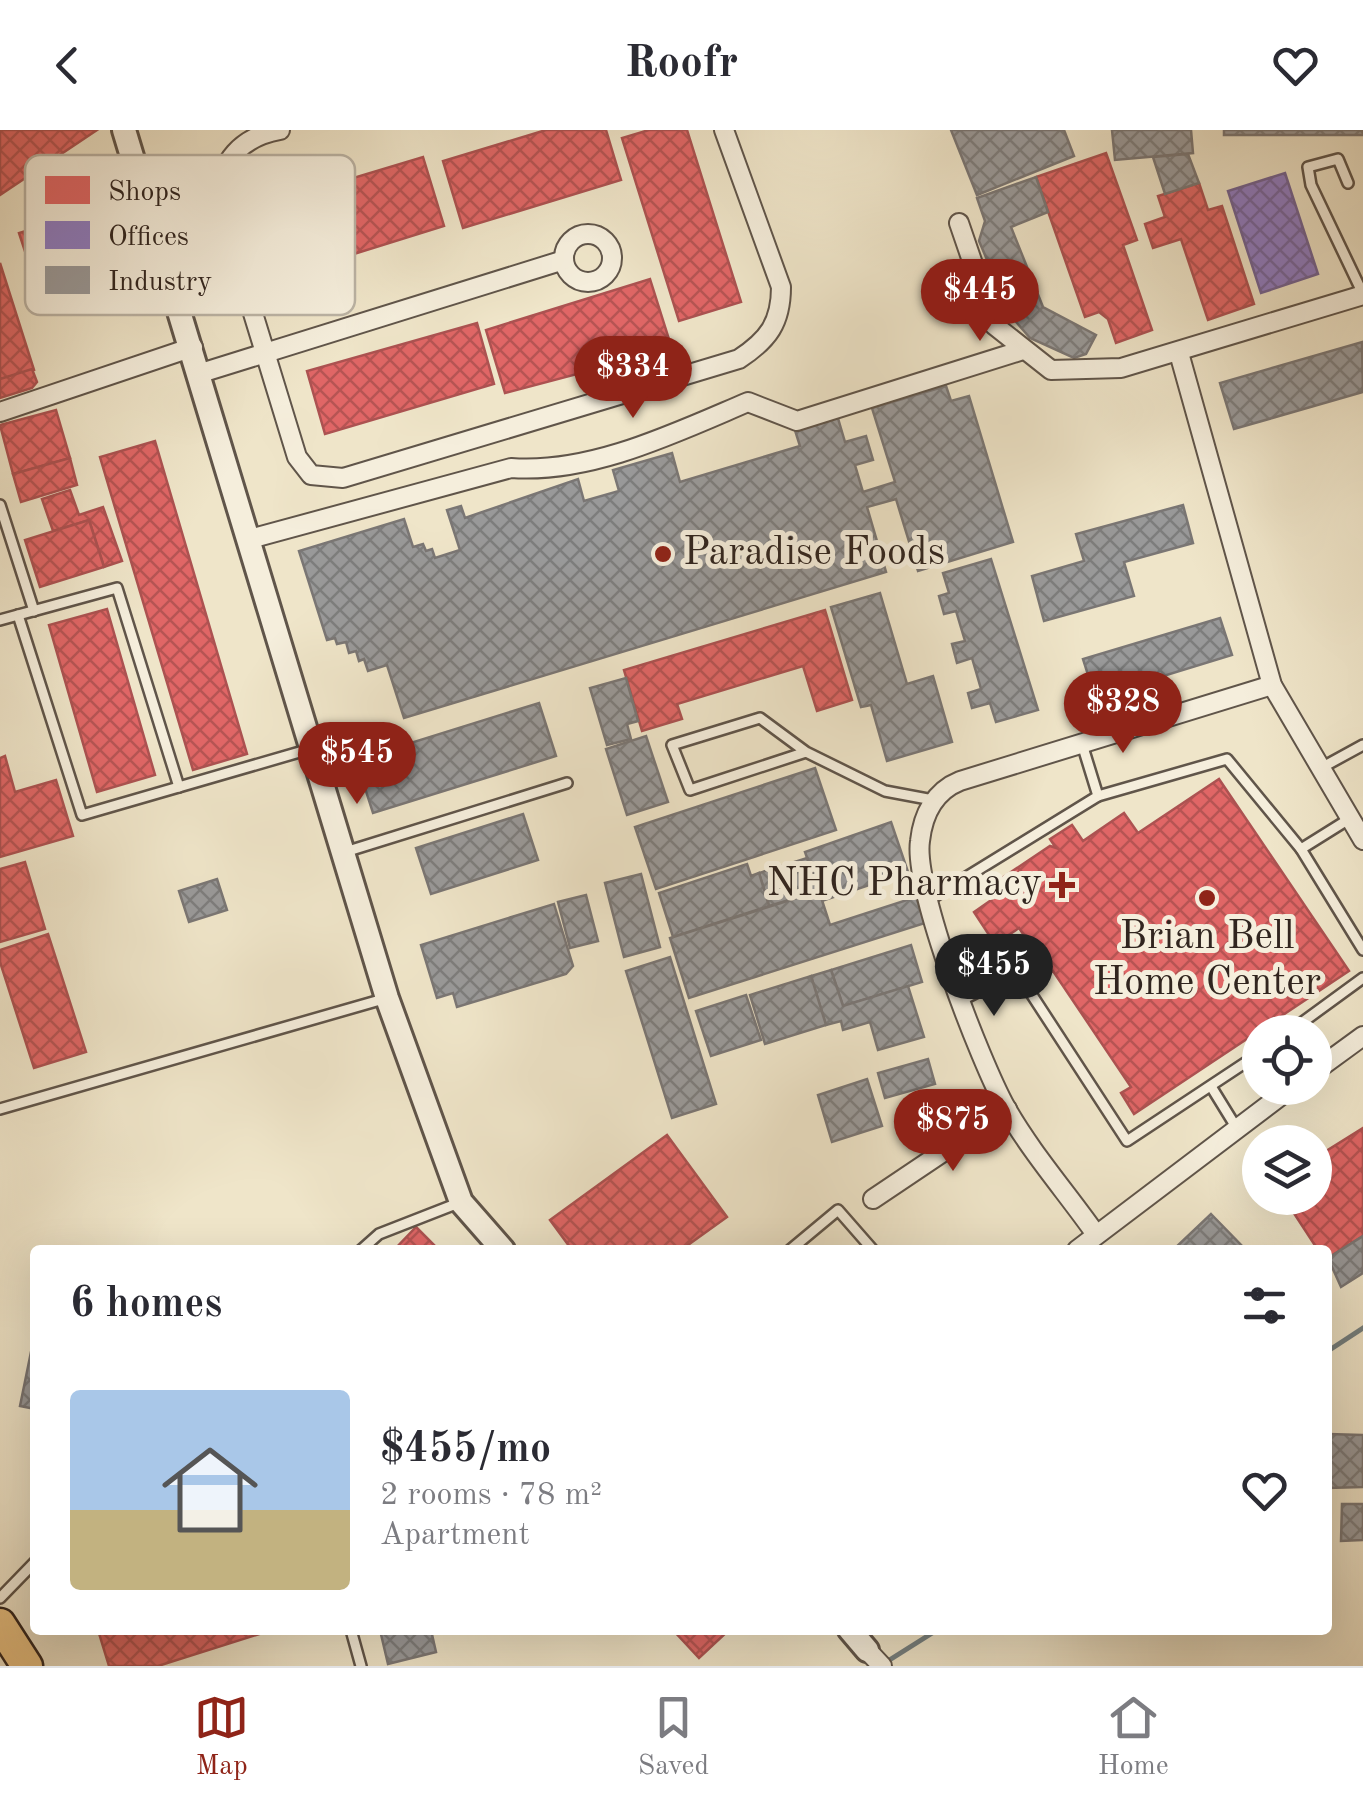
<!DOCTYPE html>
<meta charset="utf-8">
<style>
:root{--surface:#fff;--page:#f2f2f3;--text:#2b2b33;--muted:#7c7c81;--line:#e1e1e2;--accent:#8f2418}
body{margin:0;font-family:"Old Standard TT",serif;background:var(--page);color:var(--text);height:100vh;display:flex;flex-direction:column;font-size:38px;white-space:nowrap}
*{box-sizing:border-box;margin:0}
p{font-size:32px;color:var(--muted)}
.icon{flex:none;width:55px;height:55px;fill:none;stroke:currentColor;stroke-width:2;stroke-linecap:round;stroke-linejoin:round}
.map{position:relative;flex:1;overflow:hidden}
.drawer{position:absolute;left:30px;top:1115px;width:1302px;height:390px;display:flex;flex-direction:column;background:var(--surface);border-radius:10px;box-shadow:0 10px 40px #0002}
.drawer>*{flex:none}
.tools{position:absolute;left:1242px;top:885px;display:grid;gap:20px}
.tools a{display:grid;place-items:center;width:90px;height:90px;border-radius:50%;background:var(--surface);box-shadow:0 10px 40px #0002;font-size:50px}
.price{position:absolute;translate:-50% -85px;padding:0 22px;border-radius:35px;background:var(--accent);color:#fff;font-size:32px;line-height:65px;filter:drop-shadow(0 2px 5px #0008)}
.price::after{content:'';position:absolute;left:50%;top:60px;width:30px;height:22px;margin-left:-15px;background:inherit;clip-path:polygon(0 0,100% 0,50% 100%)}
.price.selected{background:#222;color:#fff}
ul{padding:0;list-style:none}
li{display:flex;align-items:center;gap:30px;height:250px;padding:0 40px}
li span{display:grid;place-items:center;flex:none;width:280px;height:200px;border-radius:10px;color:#555}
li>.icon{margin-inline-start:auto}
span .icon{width:120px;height:120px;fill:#fffc;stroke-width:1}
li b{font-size:42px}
h2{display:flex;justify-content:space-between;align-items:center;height:120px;padding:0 40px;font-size:42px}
header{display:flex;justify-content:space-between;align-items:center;height:130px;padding:0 40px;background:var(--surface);font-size:45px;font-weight:800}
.dock{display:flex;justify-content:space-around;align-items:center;height:140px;border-top:2px solid var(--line);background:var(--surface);font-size:28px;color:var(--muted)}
.dock a{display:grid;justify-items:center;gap:5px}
.dock .selected{color:var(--accent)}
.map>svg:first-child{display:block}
.shops{fill:url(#shops-cross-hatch);stroke:#ac5251;stroke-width:2.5}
.offices{fill:url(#offices-cross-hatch);stroke:#726292;stroke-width:2.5}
.industry{fill:url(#industry-cross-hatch);stroke:#7a7674;stroke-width:2.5}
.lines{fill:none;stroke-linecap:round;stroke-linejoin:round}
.stream{stroke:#748081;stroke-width:5}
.service-casing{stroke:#60554a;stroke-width:14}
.minor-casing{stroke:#60554a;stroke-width:22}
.tertiary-casing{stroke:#60554a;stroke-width:28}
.trunk-casing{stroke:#31251f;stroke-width:35}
.service{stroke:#f5eedc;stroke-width:9}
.minor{stroke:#f5eedc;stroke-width:18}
.tertiary{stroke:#f5eedc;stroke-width:22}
.trunk{stroke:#e8c284;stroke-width:30}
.poi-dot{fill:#8f2418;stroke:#f5eedc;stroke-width:4}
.labels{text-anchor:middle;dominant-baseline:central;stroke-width:10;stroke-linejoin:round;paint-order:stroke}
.poi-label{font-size:40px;fill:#31251f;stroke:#f5eedc;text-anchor:start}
.key{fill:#f5eedc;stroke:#bab2a3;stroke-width:2.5}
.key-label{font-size:28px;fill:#31251f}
</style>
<header><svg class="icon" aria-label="back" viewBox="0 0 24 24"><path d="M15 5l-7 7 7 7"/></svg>Roofr<svg class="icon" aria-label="heart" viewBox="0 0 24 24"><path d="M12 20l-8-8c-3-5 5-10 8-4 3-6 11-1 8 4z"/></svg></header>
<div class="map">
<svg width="1363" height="1536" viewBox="0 0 1363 1536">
<defs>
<pattern id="shops-cross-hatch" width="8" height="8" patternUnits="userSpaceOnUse" patternTransform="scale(2.5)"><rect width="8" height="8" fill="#e06666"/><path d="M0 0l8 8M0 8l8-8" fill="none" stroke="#b65453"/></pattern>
<pattern id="offices-cross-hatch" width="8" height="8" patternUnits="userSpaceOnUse" patternTransform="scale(2.5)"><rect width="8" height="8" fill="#8e7cc3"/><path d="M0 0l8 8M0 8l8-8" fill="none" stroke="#75659e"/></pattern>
<pattern id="industry-cross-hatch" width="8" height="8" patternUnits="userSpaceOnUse" patternTransform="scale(2.5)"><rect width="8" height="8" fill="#999"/><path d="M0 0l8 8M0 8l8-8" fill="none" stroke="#7d7d7c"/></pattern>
</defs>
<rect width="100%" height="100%" fill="#efe5c9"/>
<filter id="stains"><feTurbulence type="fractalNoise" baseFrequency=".002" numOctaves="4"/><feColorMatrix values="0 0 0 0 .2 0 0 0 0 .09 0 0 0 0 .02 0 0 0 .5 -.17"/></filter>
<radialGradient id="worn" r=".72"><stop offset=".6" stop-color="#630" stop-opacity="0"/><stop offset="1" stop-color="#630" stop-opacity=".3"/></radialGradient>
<!-- shops -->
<g class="shops">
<path d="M0 0H97L0 65Z"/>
<path d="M546 0H606L621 50 463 98 443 31Z"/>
<path d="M649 0H687L741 172 679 191 622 8Z"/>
<path d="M1106 23 1137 110 1123 115 1152 200 1116 213 1108 189 1099 182 1085 187 1036 47Z"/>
<path d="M423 27 444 96 280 147 260 76Z"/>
<path d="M1199 53 1208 80 1222 76 1254 174 1208 190 1181 109 1153 118 1145 94 1165 87 1158 66Z"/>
<path d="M84 83 100 135 36 155 19 103Z"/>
<path d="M0 133 34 240 0 249Z"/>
<path d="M650 149 672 219 505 263 486 200Z"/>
<path d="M477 193 494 254 325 304 307 241Z"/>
<path d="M32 239 37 252 32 258 0 268V249Z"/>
<path d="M56 280 70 328 13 344 0 295Z"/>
<path d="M155 311 247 624 193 640 100 327Z"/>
<path d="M70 328 77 355 21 372 13 344Z"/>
<path d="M70 360 79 385 103 377 122 431 104 437 89 390 53 401 42 369Z"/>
<path d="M89 390 104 437 40 457 25 410Z"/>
<path d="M107 479 155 645 97 662 49 495Z"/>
<path d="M825 480 852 570 817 581 803 536 677 574 682 589 642 601 624 540Z"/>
<path d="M5 626 15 662 56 650 73 706 0 727V628Z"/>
<path d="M1219 649 1349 841 1134 984 1121 963 1131 957 1053 841 1033 854 1024 841 1041 830 1019 798 995 814 974 782 997 766 990 756 1050 716 1056 718 1050 709 1072 695 1083 711 1124 683 1138 703Z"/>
<path d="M25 732 45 799 0 812V739Z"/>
<path d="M48 804 86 922 34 938 0 832V820Z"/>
<path d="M1363 998V1106L1328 1128V1120H1318L1284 1068H1315V1028Z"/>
<path d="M667 1005 727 1087 681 1120H572L550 1090Z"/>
<path d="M416 1097 439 1120H394Z"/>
<path d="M98 1500H272L158 1536H109Z"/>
<path d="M673 1500H729L699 1528Z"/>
</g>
<!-- offices -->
<path class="offices" d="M1285 43 1318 144 1261 163 1228 61Z"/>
<!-- industry -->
<g class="industry">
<path d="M951 0H1064L1074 26 977 65Z"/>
<path d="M1112 0H1191L1193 23 1115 30Z"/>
<rect x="1224" y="0" width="139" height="5"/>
<path d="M1188 24 1199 53 1165 64 1153 27Z"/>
<path d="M1036 47 1048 82 1011 97 1043 177 1096 205 1086 224 1074 228 1030 208 1011 186 979 111 985 91 977 68Z"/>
<path d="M1362 212 1363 262 1234 299 1220 253Z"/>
<path d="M946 256 951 271 969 266 1013 412 918 441 896 369 867 377 886 442 404 588 387 535 368 541 364 529 359 531 356 521 349 523 346 512 337 514 335 508 327 510 299 421 404 389 413 417 423 414 426 421 432 419 435 428 460 420 447 380 461 376 465 388 578 349 584 371 619 361 613 340 672 323 680 352 800 316 794 297 837 285 845 312 866 306 873 330 855 335 863 362 895 352 872 278Z"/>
<path d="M1183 375 1193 413 1124 432 1134 466 1044 491 1032 446 1084 431 1076 404Z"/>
<path d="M991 429 1038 580 996 592 990 573 972 578 968 563 981 559 972 528 957 533 952 514 965 511 956 481 944 484 939 466 949 463 943 443Z"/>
<path d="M880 463 907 554 933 546 952 612 887 631 871 575 861 577 831 477Z"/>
<path d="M1220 488 1232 525 1095 567 1083 529Z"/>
<path d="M626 548 638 591 627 594 631 609 607 615 590 558Z"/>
<path d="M539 573 556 626 373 683 356 630Z"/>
<path d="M646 606 668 672 627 685 606 619Z"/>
<path d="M815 638 836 700 656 759 635 697Z"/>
<path d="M523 684 538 730 431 764 416 718Z"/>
<path d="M891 692 908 742 822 771 805 722Z"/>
<path d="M807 728 819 761 769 776 759 743Z"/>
<path d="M747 734 751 746 759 743 769 776 673 807 659 763Z"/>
<path d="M641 744 660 817 624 827 605 753Z"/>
<path d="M217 749 227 780 189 792 179 761Z"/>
<path d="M819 761 830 795 916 767 925 793 689 868 670 808Z"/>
<path d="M586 765 598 811 570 818 558 772Z"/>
<path d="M554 774 573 836 566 844 457 877 453 863 437 868 421 815Z"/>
<path d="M911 815 922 852 843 876 831 840Z"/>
<path d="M670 827 716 974 672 988 626 841Z"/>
<path d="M831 840 843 876 908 856 924 907 878 920 870 892 843 900 841 891 826 895 811 846Z"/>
<path d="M811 846 826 895 765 914 750 865Z"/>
<path d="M746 865 761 910 711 926 696 881Z"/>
<path d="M928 929 935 954 885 968 878 943Z"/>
<path d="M867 949 882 996 832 1012 818 965Z"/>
<path d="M1211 1084 1246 1120H1173Z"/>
<path d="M1363 1106V1143L1341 1157 1328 1128Z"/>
<path d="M32 1217H35V1279L20 1276Z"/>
<path d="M1328 1304 1363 1305V1357L1328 1358Z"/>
<path d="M1342 1374H1363V1410L1341 1411Z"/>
<path d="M380 1500H431L436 1522 388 1534Z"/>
</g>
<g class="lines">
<!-- stream -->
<g class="stream">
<path d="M1328 1221 1363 1198"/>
<path d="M883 1534 937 1500"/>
</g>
<defs>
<g id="service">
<path d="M1348 53 1338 29 1308 37 1311 55 1363 164"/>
<path d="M0 375 34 481"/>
<path d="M18 485 82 685 310 619"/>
<path d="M0 490 117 458 179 657"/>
<path d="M806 622 760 588 672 615 690 660 806 622 885 661 933 670"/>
<path d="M1321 638 1363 615"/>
<path d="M1098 666 1227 629 1301 719 1349 689"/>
<path d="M1301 719 1363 820"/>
<path d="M345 722 567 653"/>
<path d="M929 770 1098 666 1082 614"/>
<path d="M960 871 1017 842 1127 1011 1260 923"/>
<path d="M1289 902 1363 848"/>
<path d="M1212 958 1236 997"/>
<path d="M0 979 387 868"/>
<path d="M361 1120 379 1104 461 1072"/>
<path d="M790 1120 838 1080 873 1120"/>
<path d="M0 1468 35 1432"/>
<path d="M351 1500 361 1536"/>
</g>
<g id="minor">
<path d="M280 0C241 7 220 31 218 69L297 327 311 345 343 348 739 229C768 210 781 193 781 157L724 0"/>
<path d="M959 93 994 195 1051 240 1121 238 1363 165"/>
<circle cx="588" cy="128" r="24"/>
<path d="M1179 223 1272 555 1363 710"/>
<path d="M201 243 564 130"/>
<path d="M0 282 193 217"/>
<path d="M250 409 511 338C591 344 675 303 748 272L797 291 1023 220"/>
<path d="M1315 941 1363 906"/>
<path d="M873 1069 1007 979"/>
<path d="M1095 1103C1066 1062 1031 1022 1006 978 981 933 913 759 920 711 923 684 935 661 960 651L1272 555"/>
<path d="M1077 1120 1291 958"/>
<path d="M867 1520 882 1536"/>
</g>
<g id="tertiary">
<path d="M124 0 387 868 461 1072 503 1120"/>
<path d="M850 1500 867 1520"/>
</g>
<path id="trunk" d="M0 1494 27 1536"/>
</defs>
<!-- service casing -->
<use href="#service" class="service-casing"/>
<!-- minor casing -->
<use href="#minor" class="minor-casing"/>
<!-- tertiary casing -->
<use href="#tertiary" class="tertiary-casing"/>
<!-- trunk casing -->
<use href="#trunk" class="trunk-casing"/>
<!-- service -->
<use href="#service" class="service"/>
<!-- minor -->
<use href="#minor" class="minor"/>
<!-- tertiary -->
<use href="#tertiary" class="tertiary"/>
<!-- trunk -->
<use href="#trunk" class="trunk"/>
</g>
<!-- markers -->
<g class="poi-dot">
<circle cx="663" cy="424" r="10"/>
<path d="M1057 740h10v10h10v10h-10v10h-10v-10h-10v-10h10z"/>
<circle cx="1207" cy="768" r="10"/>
</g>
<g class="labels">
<!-- poi labels -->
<g class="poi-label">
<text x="683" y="424">Paradise Foods</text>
<text x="1042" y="755" text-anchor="end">NHC Pharmacy</text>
<text x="1207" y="808" text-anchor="middle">Brian Bell<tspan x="1207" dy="46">Home Center</tspan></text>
</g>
</g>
<!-- legend -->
<rect x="25" y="25" width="330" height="160" rx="15" class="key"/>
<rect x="45" y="46" width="45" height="28" fill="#e06666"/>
<rect x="45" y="91" width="45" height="28" fill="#8e7cc3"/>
<rect x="45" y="136" width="45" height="28" fill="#999"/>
<g class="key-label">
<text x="108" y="70">Shops</text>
<text x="108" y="115">Offices</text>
<text x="108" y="160">Industry</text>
</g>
<rect width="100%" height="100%" filter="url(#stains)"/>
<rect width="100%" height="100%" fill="url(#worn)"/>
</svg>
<div class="tools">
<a><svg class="icon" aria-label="locate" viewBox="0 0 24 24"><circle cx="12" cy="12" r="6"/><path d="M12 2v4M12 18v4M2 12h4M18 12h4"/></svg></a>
<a><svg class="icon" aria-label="layers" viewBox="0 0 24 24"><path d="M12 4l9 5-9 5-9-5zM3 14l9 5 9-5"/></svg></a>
</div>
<b class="price" style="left:980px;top:214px">$445</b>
<b class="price" style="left:633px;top:291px">$334</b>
<b class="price" style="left:1123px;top:626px">$328</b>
<b class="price" style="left:357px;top:677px">$545</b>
<b class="price selected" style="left:994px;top:889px">$455</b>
<b class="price" style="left:953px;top:1044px">$875</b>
<section class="drawer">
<h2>6 homes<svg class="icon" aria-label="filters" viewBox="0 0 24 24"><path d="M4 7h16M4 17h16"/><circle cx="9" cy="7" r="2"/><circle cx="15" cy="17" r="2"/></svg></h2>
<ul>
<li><span style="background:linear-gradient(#a9c7e8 60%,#c2b280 0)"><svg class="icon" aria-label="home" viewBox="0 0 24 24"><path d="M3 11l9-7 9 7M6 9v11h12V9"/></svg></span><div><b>$455/mo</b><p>2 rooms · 78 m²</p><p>Apartment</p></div><svg class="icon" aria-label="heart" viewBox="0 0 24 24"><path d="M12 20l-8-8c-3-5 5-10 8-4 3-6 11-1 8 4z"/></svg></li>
</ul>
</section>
</div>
<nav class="dock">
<a class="selected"><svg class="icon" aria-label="map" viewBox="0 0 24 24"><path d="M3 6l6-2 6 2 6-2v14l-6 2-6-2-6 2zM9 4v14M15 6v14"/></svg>Map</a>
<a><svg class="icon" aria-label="saved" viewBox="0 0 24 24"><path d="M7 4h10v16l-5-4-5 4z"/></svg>Saved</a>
<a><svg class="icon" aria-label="home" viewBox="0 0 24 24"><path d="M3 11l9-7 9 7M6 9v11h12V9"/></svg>Home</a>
</nav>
